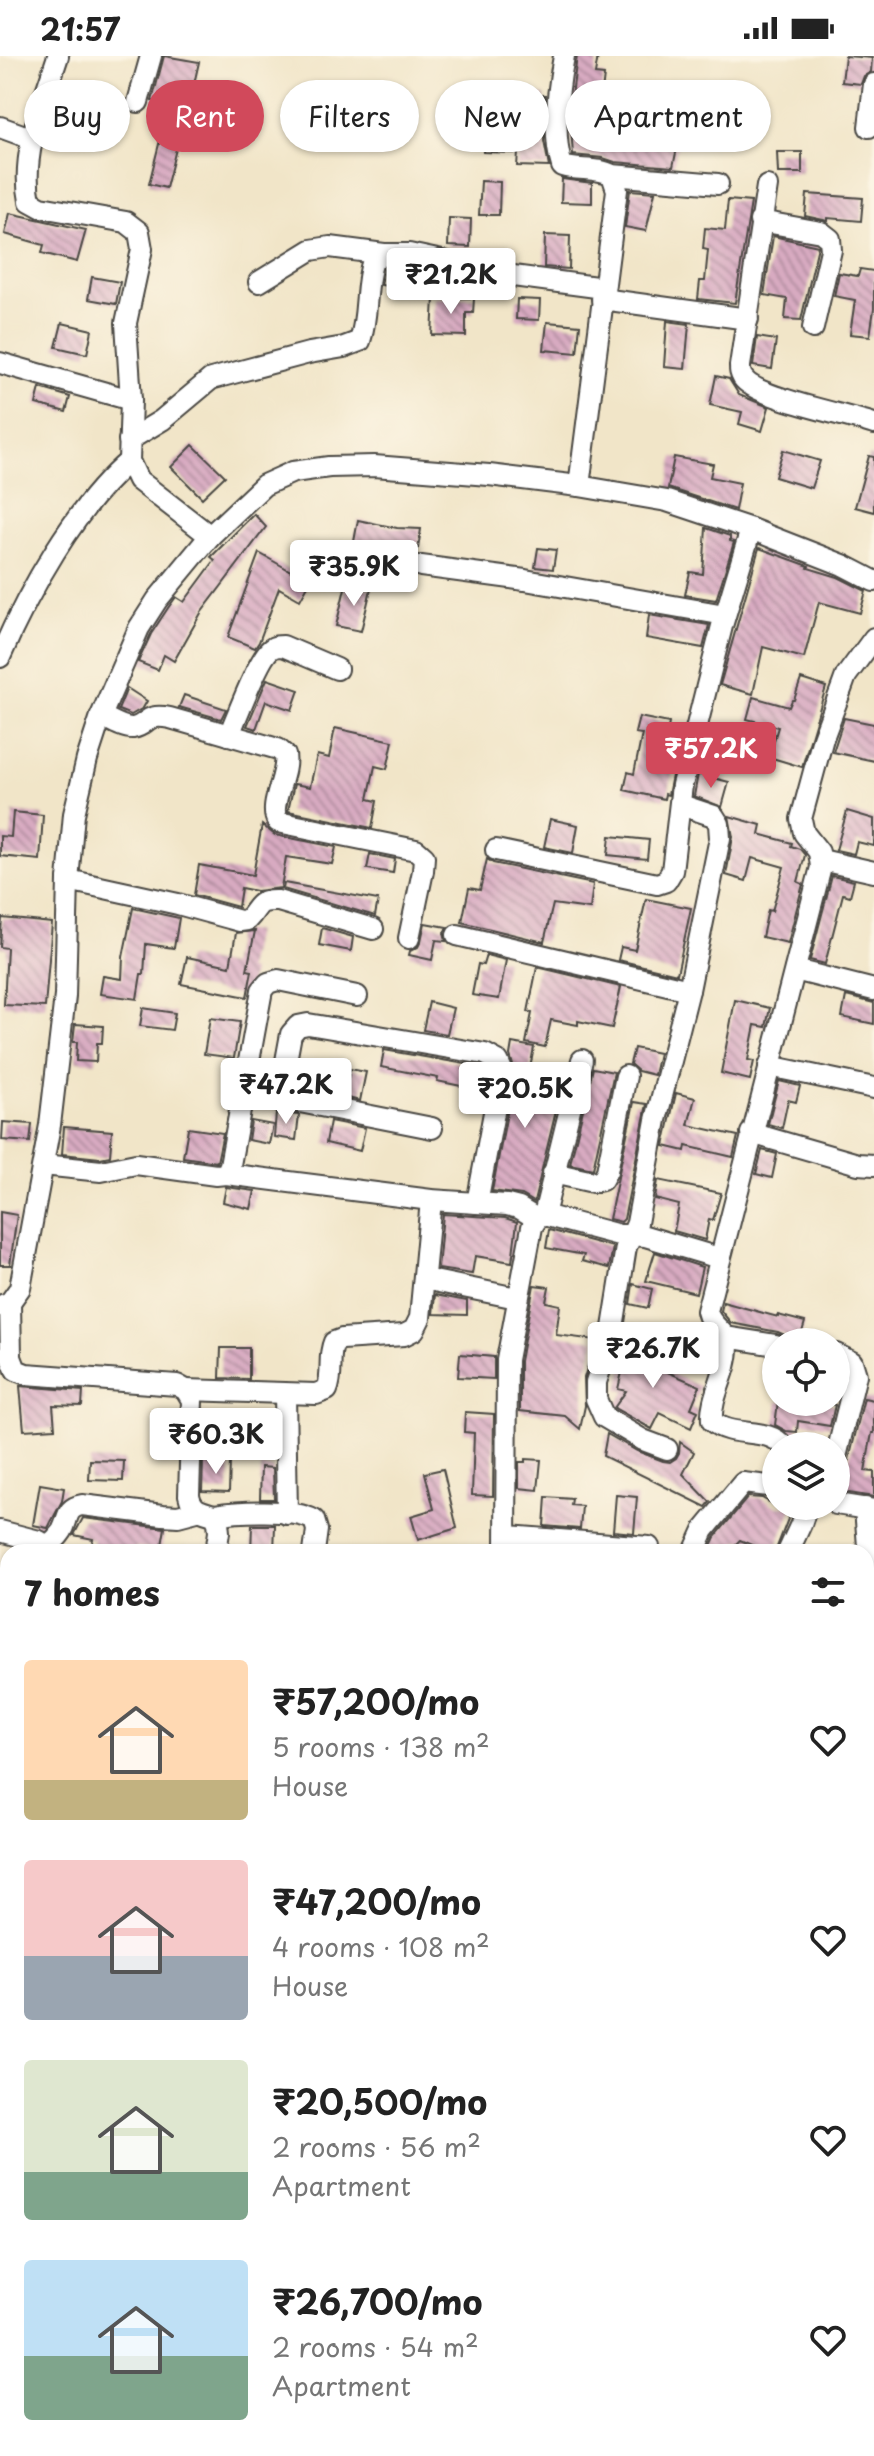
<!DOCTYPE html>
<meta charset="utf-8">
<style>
:root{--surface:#fff;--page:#f2f2f2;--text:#222;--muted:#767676;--accent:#d1495b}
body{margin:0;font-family:"Playpen Sans",sans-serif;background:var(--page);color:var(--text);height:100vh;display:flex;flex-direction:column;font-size:30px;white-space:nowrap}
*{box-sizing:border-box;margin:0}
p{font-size:26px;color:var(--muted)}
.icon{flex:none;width:44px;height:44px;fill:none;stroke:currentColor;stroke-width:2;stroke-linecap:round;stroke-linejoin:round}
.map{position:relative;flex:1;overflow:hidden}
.panel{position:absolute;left:0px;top:1488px;width:874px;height:912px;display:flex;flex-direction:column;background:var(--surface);border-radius:24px 24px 0 0;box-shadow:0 2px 6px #0004}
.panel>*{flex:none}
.guide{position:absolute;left:24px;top:24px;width:826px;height:72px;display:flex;gap:16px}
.fabs{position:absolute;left:762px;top:1272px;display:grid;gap:16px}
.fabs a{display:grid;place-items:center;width:88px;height:88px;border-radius:50%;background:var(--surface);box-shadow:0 2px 6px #0004;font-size:40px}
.price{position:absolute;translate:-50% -68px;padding:0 18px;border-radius:8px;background:#fff;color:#222;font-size:26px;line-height:52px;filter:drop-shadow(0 2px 4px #0008)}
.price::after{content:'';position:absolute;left:50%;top:48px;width:24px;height:18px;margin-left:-12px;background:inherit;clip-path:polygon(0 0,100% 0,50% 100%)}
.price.on{background:var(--accent);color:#fff}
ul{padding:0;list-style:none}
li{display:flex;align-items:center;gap:24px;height:200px;padding:0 24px}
li span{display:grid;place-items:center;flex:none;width:224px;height:160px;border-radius:8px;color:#555}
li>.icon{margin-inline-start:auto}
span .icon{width:96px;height:96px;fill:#fffc;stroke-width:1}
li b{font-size:34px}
h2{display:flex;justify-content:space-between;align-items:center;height:96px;padding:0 24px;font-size:34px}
.pill{padding:0 28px;border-radius:36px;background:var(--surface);box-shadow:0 2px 6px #0004;font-size:28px;line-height:72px}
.pill.on{background:var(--accent);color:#fff}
.status{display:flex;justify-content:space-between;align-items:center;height:56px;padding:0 40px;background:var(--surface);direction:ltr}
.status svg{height:22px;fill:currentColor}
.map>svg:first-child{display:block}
.building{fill:url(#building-back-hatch)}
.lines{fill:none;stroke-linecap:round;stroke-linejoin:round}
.minor-casing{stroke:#494743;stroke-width:24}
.minor{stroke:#fff;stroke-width:20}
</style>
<div class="status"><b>21:57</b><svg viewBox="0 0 49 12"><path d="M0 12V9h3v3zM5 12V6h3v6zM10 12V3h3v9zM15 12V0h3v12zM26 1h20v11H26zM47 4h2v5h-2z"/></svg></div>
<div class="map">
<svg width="874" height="2400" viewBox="0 0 874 2400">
<defs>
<pattern id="building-back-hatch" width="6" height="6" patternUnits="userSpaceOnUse" patternTransform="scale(2)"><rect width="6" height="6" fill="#d8aac1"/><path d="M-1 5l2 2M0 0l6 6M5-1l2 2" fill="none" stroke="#af8b9d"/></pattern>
</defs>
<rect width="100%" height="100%" fill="#fcf5e5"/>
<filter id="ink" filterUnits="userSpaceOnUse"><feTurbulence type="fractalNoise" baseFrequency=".0125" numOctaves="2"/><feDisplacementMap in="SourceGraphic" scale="16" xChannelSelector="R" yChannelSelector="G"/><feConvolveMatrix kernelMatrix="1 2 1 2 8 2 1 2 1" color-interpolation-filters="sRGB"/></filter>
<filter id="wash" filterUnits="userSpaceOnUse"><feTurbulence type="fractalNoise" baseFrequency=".006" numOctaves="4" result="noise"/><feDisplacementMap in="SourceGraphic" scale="32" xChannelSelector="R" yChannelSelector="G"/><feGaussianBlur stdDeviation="1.8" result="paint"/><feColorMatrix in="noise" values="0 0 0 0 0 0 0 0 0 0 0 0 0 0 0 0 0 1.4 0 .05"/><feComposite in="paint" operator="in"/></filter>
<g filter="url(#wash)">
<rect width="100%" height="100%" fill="#f1e5c8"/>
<g id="blocks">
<!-- building -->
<g class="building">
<path d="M164 0 199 6 194 28 191 27 186 52 152 45Z"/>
<path d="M577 0H598L595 18 604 19 602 36 592 35 590 69 628 70 631 47 687 56 684 73H681L673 111 615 106 603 102 573 99 570 56Z"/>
<path d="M845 0 872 2 871 16 864 20 861 28 842 26Z"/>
<path d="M503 34H534V39H545L544 85 549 111 517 110 518 97 483 96 484 59H503Z"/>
<path d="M161 80 178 85 166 132 149 128Z"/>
<path d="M777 96H802V117H778Z"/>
<path d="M562 123 592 127V147L561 146Z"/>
<path d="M481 125 500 126 499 159H479Z"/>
<path d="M630 134 655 136 646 175 625 171Z"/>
<path d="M807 138 863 142 861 165 828 162V165L805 160Z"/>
<path d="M728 144 751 146 735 247 698 243 700 225H705L708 194 703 193 705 172 725 174Z"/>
<path d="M10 157 86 174 77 206 42 197 44 189 5 178Z"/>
<path d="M449 162 471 163 470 191 448 190Z"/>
<path d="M545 179 570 180 569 213 544 211Z"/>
<path d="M773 180 818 190 801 264 785 263 787 243 764 239Z"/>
<path d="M387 211H404L401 232 381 229 384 213Z"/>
<path d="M860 213 874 215V253L870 280 850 278 855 244 834 240 839 217 858 220Z"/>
<path d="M92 221 120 226 116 248 88 243Z"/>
<path d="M434 242H474L473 257H466V280L432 279Z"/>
<path d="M517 243 540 244 539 264 516 263Z"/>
<path d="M667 265 689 268 685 313 664 311Z"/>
<path d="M547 266 580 269 577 297 544 294Z"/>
<path d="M62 267 92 274 87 298 56 291Z"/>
<path d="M757 281 776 284 772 313 753 310Z"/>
<path d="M716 320 729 323 739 339 769 351 762 375 739 368 742 356 710 349Z"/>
<path d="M40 332 70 341 66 356 36 348Z"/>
<path d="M193 389 225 420 202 442 171 411Z"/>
<path d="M783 394 820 405 811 432 775 421Z"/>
<path d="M869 400 874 401V456L855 451Z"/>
<path d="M674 401 713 408 710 421 740 427 735 454 668 432Z"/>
<path d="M254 458 266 471 201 557 174 605 164 599 158 614 138 606 151 578 168 552 176 541 184 546 215 504 211 501Z"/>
<path d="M358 464 397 472 421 473 418 493 387 489 386 497 353 491Z"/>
<path d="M706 472 730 480V485L734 486 716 544 685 539 690 516 703 518Z"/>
<path d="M538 492 556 494 553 513 535 511Z"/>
<path d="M759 492 809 510 808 512 838 521 866 535 860 557 819 546 804 602 763 591 753 638 720 629Z"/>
<path d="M259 497 310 526 300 544 279 532 259 586 255 592 228 581Z"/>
<path d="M346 528 371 533 361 575 336 570Z"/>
<path d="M649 559 709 569 703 592 646 582Z"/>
<path d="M267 623 299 634 292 654 266 645 256 673 247 670Z"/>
<path d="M801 623 826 631 802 711 769 701 778 671 747 663 753 641 789 651 792 644H794Z"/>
<path d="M127 632 147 645 143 652 131 659 118 654Z"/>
<path d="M184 639 226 653 221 663 179 651Z"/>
<path d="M639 661 669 667 665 689 678 691 668 739 665 738 664 743 624 734 628 716 634 718 642 678 635 677Z"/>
<path d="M844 662 874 668V705L833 696Z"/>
<path d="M335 672 393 685 387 713 375 710 368 743 377 745 372 772 288 755 294 728 310 731 317 699 329 702Z"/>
<path d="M698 718 729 726 722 751 694 740Z"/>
<path d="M847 755 874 763V790L857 786 854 798 836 794Z"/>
<path d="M13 756 43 759 40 804 0 800V780L11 781Z"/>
<path d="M729 760 761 769 759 778 792 787 791 790 800 793 805 799 798 826 803 828 788 887 762 881 768 854 772 855 784 811 752 802 746 825 726 819 733 781Z"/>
<path d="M550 763 578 769 573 797 544 791Z"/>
<path d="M262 769 275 779 336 791 332 808 286 801 281 832 256 835 241 832 238 851 194 839 199 809 253 819Z"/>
<path d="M610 780 649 784 647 803 608 799Z"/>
<path d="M370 798 395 803 393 817 367 813Z"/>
<path d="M487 803 493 807 593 828 590 853 553 848 544 886 462 866 469 832 480 834Z"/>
<path d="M832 820 854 825 850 840 843 838 825 908 810 904Z"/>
<path d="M284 827 378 844 375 860 283 833Z"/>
<path d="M646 843 691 852 677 918 618 904 621 891 635 894Z"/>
<path d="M133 852 179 862 174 892 146 888 144 918H141L137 943 100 938 103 920 122 923 123 901Z"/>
<path d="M2 862 52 867 45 951 4 949 7 892 0 891Z"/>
<path d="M425 867 447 871 444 877 446 885 436 884 432 904 409 899 410 895 418 891 421 885Z"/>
<path d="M322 872 353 881 351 895 319 889Z"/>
<path d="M255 875 247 914 252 915 247 941 181 928 187 901 230 910 236 877Z"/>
<path d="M486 899 506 904 499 943 472 939 478 908 483 909Z"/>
<path d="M537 911 621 931 612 972 578 965V969L551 964 545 991 526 987 532 957 528 956Z"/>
<path d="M846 940 874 947V968L842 961Z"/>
<path d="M735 944 770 952 766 971 755 969 748 1004 754 1005 750 1024 721 1017Z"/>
<path d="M429 946 453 952 447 978 423 974Z"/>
<path d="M143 952 175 957 172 974 140 970Z"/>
<path d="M210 962 240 966 234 1002 204 998Z"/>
<path d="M75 968 103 970 102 987H97L96 1006 76 1005 77 986H73Z"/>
<path d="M512 987 534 991 528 1023 533 1024 532 1028 561 1034 534 1146 522 1139 492 1135 515 1016 510 999Z"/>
<path d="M634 992 659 997 654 1019 638 1015 630 1008Z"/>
<path d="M384 994 483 1011 488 1016 485 1035 437 1025 438 1022 381 1011Z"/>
<path d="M593 1012 614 1016 593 1113 570 1108Z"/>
<path d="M350 1013 366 1016 360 1045 344 1041Z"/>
<path d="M779 1025 800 1030 796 1046 788 1044 782 1072 768 1068Z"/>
<path d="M676 1037 695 1042 688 1069 738 1080 733 1101 686 1090 685 1095 664 1090Z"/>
<path d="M634 1046 647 1048 624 1163 621 1166 609 1163Z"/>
<path d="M276 1057 299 1059 296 1084 274 1081Z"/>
<path d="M251 1065 273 1069 269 1088 248 1084Z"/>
<path d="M330 1065 365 1072 360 1095 326 1087Z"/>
<path d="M3 1066 32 1068 30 1086 2 1084Z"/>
<path d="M64 1071 112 1075 110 1100 100 1102 62 1098Z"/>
<path d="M188 1072 223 1077 217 1106 183 1101Z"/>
<path d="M762 1094 777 1098 772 1122 756 1118Z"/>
<path d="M658 1124 721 1137 713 1164 709 1163 705 1184 674 1175 679 1149 655 1143Z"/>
<path d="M226 1131 255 1135 251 1153 223 1146Z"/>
<path d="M0 1156 17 1159 10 1209H0Z"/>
<path d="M443 1158 505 1162 517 1166 512 1206 475 1200 472 1218 438 1213Z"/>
<path d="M549 1174 613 1191 609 1212 582 1205 584 1199 546 1192Z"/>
<path d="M655 1196 702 1211 696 1237 646 1225Z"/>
<path d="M633 1228 652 1233 648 1252 630 1248Z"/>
<path d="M534 1229 549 1231 546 1246 560 1249 556 1279 596 1284 584 1322 585 1350 580 1373 565 1360 520 1355V1305Z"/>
<path d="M435 1239 467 1245V1259L433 1258Z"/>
<path d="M723 1246 778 1261V1259L805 1266 799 1286H788L785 1279 778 1276 731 1267 721 1255Z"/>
<path d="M623 1286 654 1294 651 1309 700 1330 691 1352 698 1355 691 1372 660 1357 652 1373 614 1352 626 1335 618 1333 623 1312 615 1310Z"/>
<path d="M221 1292H249V1323L220 1322Z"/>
<path d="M460 1298 494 1301V1323L458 1321Z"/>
<path d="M20 1330 83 1335 82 1350 53 1349 55 1372 24 1374Z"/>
<path d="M864 1342 874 1344V1377H872L865 1415 874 1416V1441L836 1435V1422H838L840 1413 849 1404Z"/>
<path d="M778 1346H821L835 1349 830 1370 798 1365 797 1376 786 1375 775 1369Z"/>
<path d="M465 1356 494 1358 493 1440 472 1439 474 1377 464 1376Z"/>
<path d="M607 1378 637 1395 663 1405 670 1406 676 1402 679 1397 680 1386 694 1396 683 1418 710 1446 706 1451 603 1400Z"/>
<path d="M525 1403 541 1404 538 1434 519 1432V1406H525Z"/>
<path d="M90 1404 124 1405 123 1425 89 1424Z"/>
<path d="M203 1405 230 1406 229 1436 202 1435Z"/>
<path d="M261 1411 273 1412 274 1443H260Z"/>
<path d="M443 1413 457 1472 418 1484 411 1460 434 1453 425 1417Z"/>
<path d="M40 1428 64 1432 62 1445 48 1472 33 1469Z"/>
<path d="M616 1439 637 1441 634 1477 613 1475Z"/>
<path d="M546 1441 572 1443 571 1449 582 1450 580 1473 544 1470Z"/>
<path d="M748 1441 762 1442 776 1450H793L775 1496H768L740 1484 728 1496H708L715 1481Z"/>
<path d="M83 1462 165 1472 161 1495 136 1491 135 1496H90L93 1483 74 1479Z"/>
<path d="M252 1469H275L274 1496H251Z"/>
</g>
</g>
</g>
<g filter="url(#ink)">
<use href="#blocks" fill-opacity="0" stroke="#494743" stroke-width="2"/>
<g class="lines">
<defs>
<g id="minor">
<path d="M58 0C44 44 20 98 30 145L41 151 126 166 139 176 142 193 126 267 131 344 129 405 138 424 210 480"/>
<path d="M564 0C558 32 552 79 562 110 578 115 598 111 612 119L617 134 579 430"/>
<path d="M138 46 151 0"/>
<path d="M0 71 33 83"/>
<path d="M869 71 874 28"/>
<path d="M612 119 718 128"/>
<path d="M767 130 740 310C740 315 740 317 743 322 756 342 848 359 874 368"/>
<path d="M760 165 821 176 830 183 831 194 813 272"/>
<path d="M259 226 311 194 330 191 384 198"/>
<path d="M602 243 748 263"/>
<path d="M0 307 131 344"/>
<path d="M129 384 162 364 211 323 309 297 344 291 360 285C369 258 364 231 373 204L384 198H409L513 220 604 232"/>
<path d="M421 510 525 524 725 559"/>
<path d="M0 601C28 536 75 451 129 405"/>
<path d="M101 660C110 664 124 673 133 672 149 669 144 657 170 662L278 693 285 699C289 719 267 750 278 766L416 794 424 801 423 815 409 882"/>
<path d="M229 679C236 663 259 601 271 593 275 590 278 590 283 590L337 613"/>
<path d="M496 794 657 828 666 825 672 815 682 729 722 570 751 473"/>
<path d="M821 804 874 816"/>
<path d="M68 824 178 848 240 865 247 864C260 851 255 844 278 845L373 873"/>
<path d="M457 879 689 934"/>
<path d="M795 914 874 934"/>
<path d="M769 1010 874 1032"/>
<path d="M243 1040 300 1046 432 1072"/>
<path d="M279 1043 291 978 298 970 308 968 485 998 498 1005 502 1014 477 1147"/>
<path d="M751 1077 858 1108 874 1109"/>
<path d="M43 1109 101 1115 136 1108 216 1119 226 1118 230 1109 262 934 268 927 278 924 357 940"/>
<path d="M553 1117 593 1126 602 1124 607 1115 626 1020"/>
<path d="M226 1118 431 1144 507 1149 519 1152 537 1163"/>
<path d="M544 1159 582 1004"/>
<path d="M424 1223 517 1242"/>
<path d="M10 1246 11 1301 16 1314 26 1318 177 1329 186 1334 192 1344 189 1439C192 1454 200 1455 214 1459L218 1466 219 1476 216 1496"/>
<path d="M0 1250 10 1246 20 1232 50 1069 65 940 68 824 74 758 87 703 101 660 139 572 157 544 210 480 264 429 293 416 329 411 374 410 489 419 579 430 667 445 751 473 843 509 874 525"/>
<path d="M726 1281 776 1289"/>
<path d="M836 1298 852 1306 856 1319 836 1401"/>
<path d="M186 1334 316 1338 327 1334C334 1318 327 1302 334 1286L342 1283 404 1279 414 1274 420 1262 431 1144"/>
<path d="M285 1338 287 1458"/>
<path d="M783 1390C768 1370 731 1383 712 1365 710 1340 728 1317 728 1291 728 1275 710 1271 707 1255L821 811 819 796 804 777 801 763 823 682 842 631 846 620 874 582"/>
<path d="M667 1393 643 1384 604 1361 596 1343V1326L612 1278 626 1191 632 1179 645 1180 719 1202"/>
<path d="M836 1448 874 1454"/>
<path d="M865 1452 869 1503 874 1513"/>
<path d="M214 1459C238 1455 292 1452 314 1464L317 1474 314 1496"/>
<path d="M0 1475 39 1485 47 1490 48 1496"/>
<path d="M508 1480 649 1491"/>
<path d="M47 1490C53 1486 58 1481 62 1475 69 1463 65 1452 82 1449L163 1459 178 1460 197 1455"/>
<path d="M506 1496 507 1304 532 1171 537 1163 544 1159 619 1179H632L637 1167 656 1064 689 934 720 782 719 768 714 760 681 749"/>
<path d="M694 1496 704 1474 743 1427 768 1430 776 1428"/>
<path d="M788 1496 801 1468 807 1450"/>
<path d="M0 1748 8 1750"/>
<path d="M866 1820 874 1822"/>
<path d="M866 1907H874"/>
<path d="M0 1968 8 1969"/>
<path d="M866 2329 874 2305"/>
<path d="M340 2392 373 2400"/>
<path d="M617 2392V2400"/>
<path d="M842 2399 844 2392"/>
</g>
</defs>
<!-- minor casing -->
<use href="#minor" class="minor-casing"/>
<!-- minor -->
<use href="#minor" class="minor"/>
</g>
</g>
</svg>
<div class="fabs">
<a><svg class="icon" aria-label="locate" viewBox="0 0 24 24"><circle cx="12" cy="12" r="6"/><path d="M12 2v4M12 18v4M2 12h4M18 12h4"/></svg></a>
<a><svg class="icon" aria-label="layers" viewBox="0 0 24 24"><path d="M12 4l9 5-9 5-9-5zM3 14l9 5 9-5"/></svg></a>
</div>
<b class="price" style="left:451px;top:260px">₹21.2K</b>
<b class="price" style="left:354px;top:552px">₹35.9K</b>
<b class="price on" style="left:711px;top:734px">₹57.2K</b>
<b class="price" style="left:286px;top:1070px">₹47.2K</b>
<b class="price" style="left:525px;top:1074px">₹20.5K</b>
<b class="price" style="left:653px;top:1334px">₹26.7K</b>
<b class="price" style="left:216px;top:1420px">₹60.3K</b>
<div class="guide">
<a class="pill">Buy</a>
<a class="pill on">Rent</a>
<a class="pill">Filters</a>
<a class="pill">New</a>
<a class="pill">Apartment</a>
</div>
<section class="panel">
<h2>7 homes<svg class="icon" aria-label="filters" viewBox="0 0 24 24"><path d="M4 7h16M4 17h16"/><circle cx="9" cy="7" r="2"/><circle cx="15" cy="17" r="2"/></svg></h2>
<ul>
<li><span style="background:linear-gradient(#ffd9b3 75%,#c2b280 0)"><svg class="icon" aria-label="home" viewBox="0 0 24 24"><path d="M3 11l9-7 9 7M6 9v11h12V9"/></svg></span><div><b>₹57,200/mo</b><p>5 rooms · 138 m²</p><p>House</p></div><svg class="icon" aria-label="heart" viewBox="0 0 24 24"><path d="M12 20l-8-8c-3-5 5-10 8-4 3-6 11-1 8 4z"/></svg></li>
<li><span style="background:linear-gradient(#f6c9c9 60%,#9aa5b1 0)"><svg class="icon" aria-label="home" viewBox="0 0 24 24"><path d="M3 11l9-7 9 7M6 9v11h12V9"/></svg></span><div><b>₹47,200/mo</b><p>4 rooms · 108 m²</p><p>House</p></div><svg class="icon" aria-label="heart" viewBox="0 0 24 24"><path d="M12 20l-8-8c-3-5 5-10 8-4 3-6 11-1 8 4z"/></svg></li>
<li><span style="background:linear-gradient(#dfe7d0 70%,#7fa58c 0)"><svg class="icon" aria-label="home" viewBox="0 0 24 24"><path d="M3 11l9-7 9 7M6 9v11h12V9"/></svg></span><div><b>₹20,500/mo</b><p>2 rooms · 56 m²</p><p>Apartment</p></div><svg class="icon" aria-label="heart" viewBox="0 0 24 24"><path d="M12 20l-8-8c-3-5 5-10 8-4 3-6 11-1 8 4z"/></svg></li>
<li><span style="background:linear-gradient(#bfe0f5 60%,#7fa58c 0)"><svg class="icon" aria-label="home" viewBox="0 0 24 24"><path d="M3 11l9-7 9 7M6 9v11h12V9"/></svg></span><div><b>₹26,700/mo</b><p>2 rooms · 54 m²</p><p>Apartment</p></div><svg class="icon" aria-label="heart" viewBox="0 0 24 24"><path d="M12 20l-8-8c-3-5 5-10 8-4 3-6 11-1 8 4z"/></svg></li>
</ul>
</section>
</div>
